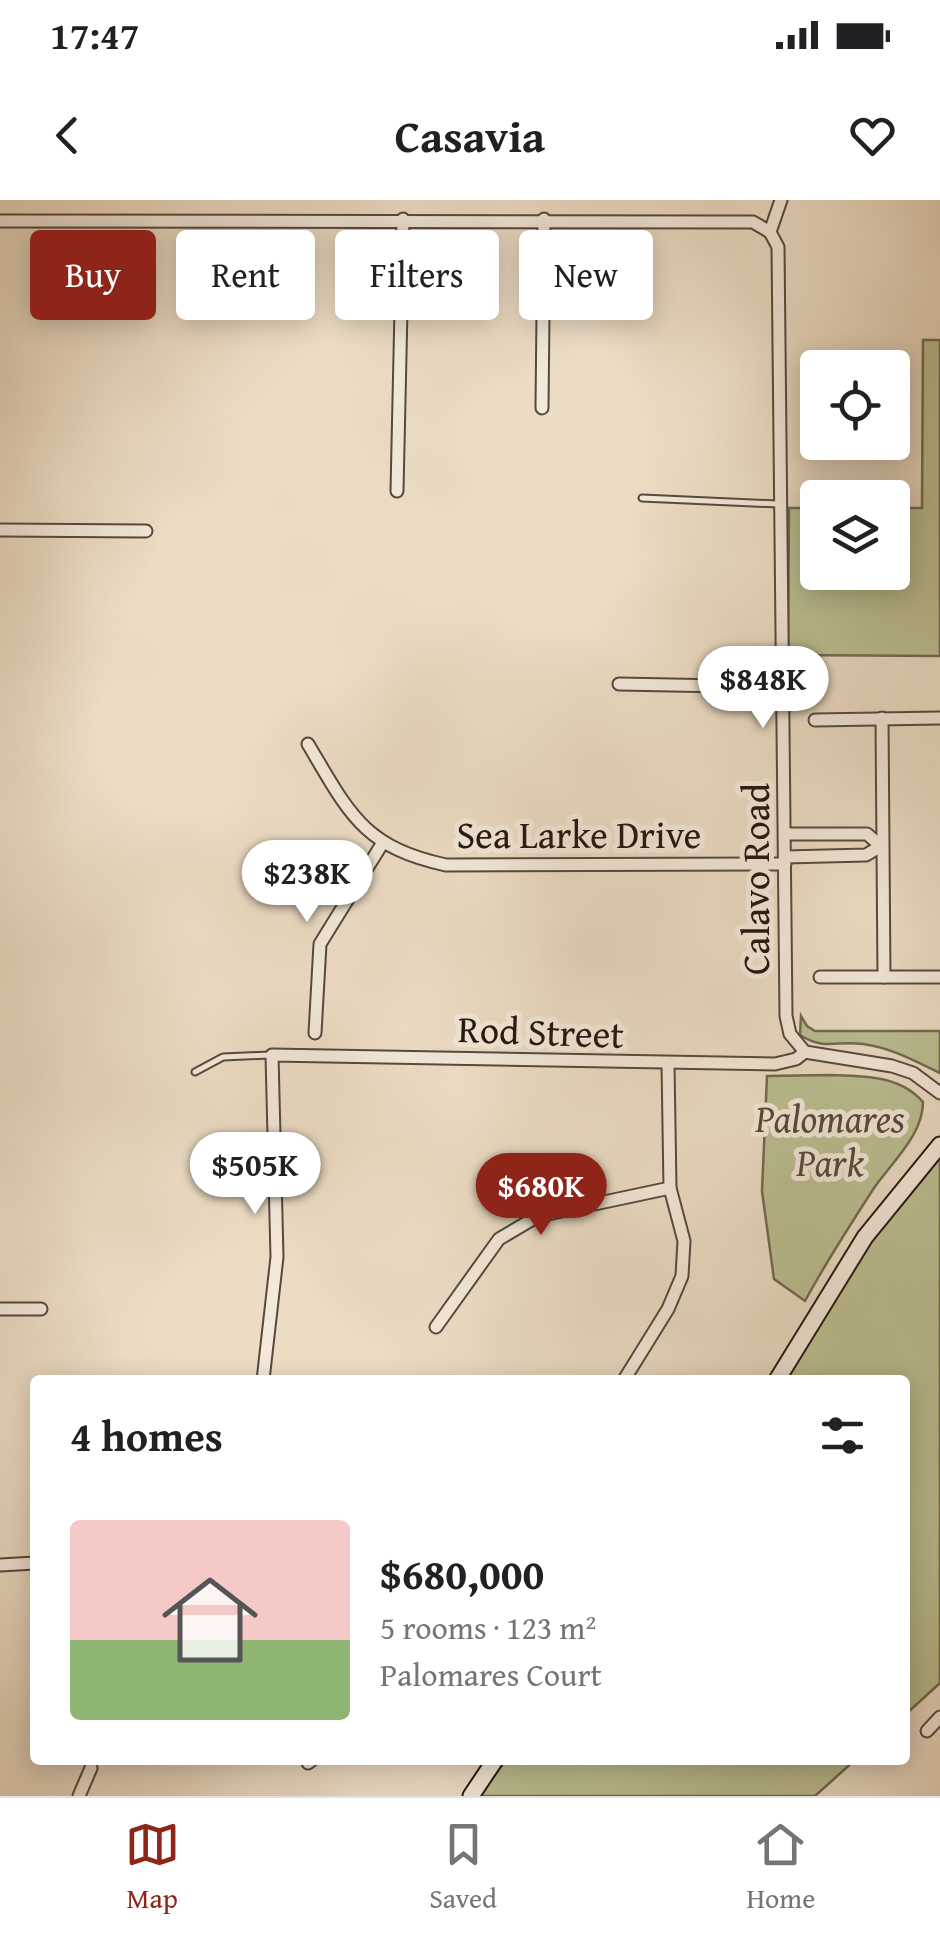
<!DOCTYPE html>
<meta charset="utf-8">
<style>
:root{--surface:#fff;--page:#f6f6f6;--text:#202124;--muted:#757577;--line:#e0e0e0;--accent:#8f2418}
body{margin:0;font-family:"Gentium Book Plus",serif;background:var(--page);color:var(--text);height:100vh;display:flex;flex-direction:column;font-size:38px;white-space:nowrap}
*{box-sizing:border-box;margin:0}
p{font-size:32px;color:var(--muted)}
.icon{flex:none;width:55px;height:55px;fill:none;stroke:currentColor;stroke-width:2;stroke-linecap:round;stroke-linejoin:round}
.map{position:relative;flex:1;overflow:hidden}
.drawer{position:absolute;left:30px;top:1175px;width:880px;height:390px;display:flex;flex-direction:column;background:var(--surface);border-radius:10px;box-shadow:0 5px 25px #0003}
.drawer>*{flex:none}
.guide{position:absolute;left:30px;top:30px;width:880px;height:90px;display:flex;gap:20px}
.controls{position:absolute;left:800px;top:150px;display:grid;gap:20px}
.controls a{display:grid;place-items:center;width:110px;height:110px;border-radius:10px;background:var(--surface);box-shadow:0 5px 25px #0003;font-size:50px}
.price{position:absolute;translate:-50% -85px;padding:0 22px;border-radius:35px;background:#fff;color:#222;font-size:32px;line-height:65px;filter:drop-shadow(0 2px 5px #0008)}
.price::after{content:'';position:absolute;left:50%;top:60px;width:30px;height:22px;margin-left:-15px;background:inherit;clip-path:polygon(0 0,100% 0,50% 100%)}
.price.on{background:var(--accent);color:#fff}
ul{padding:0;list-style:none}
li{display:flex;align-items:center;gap:30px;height:250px;padding:0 40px}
li span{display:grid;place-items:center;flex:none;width:280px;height:200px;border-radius:10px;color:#555}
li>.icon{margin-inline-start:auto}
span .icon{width:120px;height:120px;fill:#fffc;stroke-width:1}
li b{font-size:42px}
h2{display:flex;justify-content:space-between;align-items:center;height:120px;padding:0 40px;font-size:42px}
.tag{padding:0 35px;border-radius:10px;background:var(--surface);box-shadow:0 5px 25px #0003;font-size:35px;line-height:90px}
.tag.on{background:var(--accent);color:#fff}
.status{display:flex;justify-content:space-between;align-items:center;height:70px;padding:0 50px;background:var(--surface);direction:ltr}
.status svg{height:28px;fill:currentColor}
header{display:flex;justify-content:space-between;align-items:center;height:130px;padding:0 40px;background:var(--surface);font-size:45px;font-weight:800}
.dock{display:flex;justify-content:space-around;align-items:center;height:140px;border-top:2px solid var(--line);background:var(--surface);font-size:28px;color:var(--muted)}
.dock a{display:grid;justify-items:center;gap:5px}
.dock .on{color:var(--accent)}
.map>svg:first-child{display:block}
.green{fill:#bbbf92;stroke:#706a52;stroke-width:2.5}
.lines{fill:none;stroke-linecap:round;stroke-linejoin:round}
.service-casing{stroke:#57483e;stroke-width:9}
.minor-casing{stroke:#57483e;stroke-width:15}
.secondary-casing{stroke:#251611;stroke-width:19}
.service{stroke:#f3e8d9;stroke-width:5}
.minor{stroke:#f3e8d9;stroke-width:11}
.secondary{stroke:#f3e8d9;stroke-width:15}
.labels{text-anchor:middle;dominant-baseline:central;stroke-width:10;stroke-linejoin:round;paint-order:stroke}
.street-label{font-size:38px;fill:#251611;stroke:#f3e8d9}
.park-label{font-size:38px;font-style:italic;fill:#524938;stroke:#f3e8d9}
</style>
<div class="status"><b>17:47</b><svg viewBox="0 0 49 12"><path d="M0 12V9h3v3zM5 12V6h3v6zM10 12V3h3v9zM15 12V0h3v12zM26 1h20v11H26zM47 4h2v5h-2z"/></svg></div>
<header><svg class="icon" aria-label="back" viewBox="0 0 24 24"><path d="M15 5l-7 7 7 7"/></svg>Casavia<svg class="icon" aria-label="heart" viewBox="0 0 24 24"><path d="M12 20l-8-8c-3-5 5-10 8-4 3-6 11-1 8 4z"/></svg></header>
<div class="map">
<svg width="940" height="1596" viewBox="0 0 940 1596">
<rect width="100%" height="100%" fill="#ecdcc4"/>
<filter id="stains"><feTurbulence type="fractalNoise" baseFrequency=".002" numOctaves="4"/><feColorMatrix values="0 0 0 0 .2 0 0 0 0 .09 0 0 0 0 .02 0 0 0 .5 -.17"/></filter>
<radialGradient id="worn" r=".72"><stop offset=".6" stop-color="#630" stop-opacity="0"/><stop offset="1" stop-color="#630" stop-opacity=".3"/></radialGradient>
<!-- green -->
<g class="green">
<path d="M923 140H940V456L788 455 789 308H817L818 372H892L893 308H922Z"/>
<path d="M801 816 807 826 815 831H940V873C915 861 892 848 863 844 837 840 825 851 800 835Z"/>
<path d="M830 875C863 876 900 875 923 902 923 935 892 962 874 988 850 1025 826 1062 805 1101L774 1079 762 991 767 876Z"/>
<path d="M940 953V1483L905 1515V1180H783L857 1058Z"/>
<path d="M506 1560H855L815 1596H479Z"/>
</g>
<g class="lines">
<defs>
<g id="service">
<path d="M642 298 778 304"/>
<path d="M195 872 223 857 269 855"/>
</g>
<g id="minor">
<path d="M0 21 753 22 770 32"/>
<path d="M770 32 778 47 786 816 790 834 805 852 892 866 913 873 940 893"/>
<path d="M770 32 781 0"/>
<path d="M542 208 544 19"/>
<path d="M397 291 403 19"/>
<path d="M0 330 146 331"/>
<path d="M619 484 783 487"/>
<path d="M882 518 884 777H940"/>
<path d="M815 520 940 518"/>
<path d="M308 544C349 613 363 647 446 665L785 664"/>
<path d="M785 657 866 655 881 646 867 634H785"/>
<path d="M820 777H884"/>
<path d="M315 833 320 744 382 644"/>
<path d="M0 1109H41"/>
<path d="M436 1127 499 1039 538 1016 670 988"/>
<path d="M263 1180 277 1057 272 855 775 864 796 859 805 852"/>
<path d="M624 1180 668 1109 682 1076 684 1041 670 988 668 864"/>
<path d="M0 1365 35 1363"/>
<path d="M927 1531 940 1517"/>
<path d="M308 1563 312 1560"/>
<path d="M79 1596 91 1568"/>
</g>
<g id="secondary">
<path d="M777 1180 865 1037 940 945"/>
<path d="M471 1596 495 1560"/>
</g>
</defs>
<!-- service casing -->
<use href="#service" class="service-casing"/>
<!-- minor casing -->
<use href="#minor" class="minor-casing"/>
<!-- secondary casing -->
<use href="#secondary" class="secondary-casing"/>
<!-- service -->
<use href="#service" class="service"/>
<!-- minor -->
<use href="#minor" class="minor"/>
<!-- secondary -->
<use href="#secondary" class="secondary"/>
</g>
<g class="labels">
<!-- street labels -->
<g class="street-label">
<text x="579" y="634">Sea Larke Drive</text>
<text transform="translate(755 679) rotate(-90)">Calavo Road</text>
<text transform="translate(541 831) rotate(2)">Rod Street</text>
</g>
<!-- park labels -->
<g class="park-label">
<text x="830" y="918">Palomares<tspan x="830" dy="44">Park</tspan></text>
</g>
</g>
<rect width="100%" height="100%" filter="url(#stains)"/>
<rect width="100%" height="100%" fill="url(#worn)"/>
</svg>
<div class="controls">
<a><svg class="icon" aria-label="locate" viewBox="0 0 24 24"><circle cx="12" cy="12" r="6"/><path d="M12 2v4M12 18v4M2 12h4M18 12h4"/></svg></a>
<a><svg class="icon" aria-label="layers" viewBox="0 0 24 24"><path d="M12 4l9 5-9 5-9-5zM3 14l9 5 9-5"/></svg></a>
</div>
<b class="price" style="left:763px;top:531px">$848K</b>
<b class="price" style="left:307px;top:725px">$238K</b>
<b class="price" style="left:255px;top:1017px">$505K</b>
<b class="price on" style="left:541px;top:1038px">$680K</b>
<div class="guide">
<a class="tag on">Buy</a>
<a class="tag">Rent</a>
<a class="tag">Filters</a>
<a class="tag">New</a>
</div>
<section class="drawer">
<h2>4 homes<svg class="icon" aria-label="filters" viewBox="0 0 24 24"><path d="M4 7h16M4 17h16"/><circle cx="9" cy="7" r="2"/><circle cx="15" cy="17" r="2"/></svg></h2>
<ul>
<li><span style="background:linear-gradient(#f6c9c9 60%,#8fb573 0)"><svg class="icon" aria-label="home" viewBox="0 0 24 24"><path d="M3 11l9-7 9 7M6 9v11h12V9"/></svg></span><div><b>$680,000</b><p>5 rooms · 123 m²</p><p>Palomares Court</p></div></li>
</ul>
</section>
</div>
<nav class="dock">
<a class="on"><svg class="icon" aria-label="map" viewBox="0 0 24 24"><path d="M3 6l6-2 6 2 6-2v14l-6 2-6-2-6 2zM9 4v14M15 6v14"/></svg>Map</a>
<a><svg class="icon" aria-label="saved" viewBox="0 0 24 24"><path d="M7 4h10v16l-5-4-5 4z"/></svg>Saved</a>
<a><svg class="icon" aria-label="home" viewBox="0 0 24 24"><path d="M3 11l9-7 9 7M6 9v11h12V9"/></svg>Home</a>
</nav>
